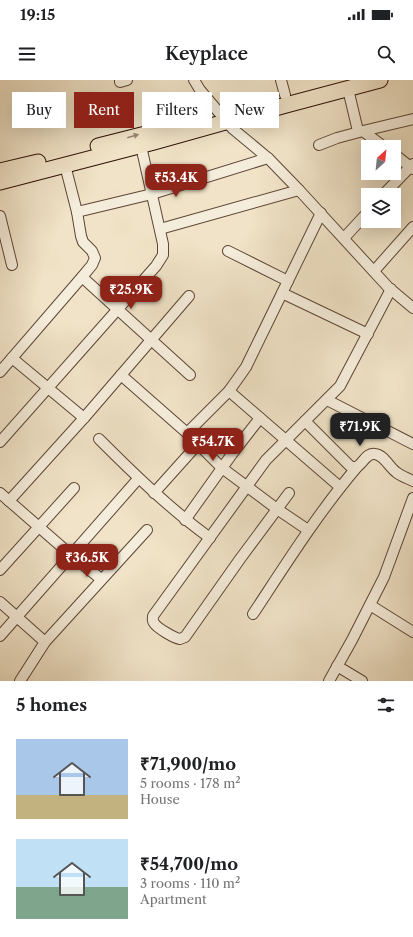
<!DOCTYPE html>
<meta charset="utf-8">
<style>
:root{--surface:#fff;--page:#f2f2f2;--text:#202124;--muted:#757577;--accent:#8f2418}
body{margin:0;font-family:"Libre Caslon Text",serif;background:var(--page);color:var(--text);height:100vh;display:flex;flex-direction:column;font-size:15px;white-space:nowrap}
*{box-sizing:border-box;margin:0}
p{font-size:13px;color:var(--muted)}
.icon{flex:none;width:22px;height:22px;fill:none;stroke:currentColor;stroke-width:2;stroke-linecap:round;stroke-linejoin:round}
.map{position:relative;height:601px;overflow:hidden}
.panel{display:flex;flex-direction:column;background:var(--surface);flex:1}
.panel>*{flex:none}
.banner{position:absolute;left:12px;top:12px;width:389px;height:36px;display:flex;gap:8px}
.needle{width:26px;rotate:27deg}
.tools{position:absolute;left:361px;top:60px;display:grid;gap:8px}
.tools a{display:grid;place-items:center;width:40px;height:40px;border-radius:0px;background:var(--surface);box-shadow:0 4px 16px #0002;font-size:20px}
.price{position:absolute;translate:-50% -34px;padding:0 9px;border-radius:8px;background:var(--accent);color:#fff;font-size:13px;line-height:26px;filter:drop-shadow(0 1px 2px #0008)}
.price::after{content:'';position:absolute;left:50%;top:24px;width:12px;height:9px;margin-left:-6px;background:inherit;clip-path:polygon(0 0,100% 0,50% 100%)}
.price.selected{background:#222;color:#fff}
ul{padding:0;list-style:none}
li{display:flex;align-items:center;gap:12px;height:100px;padding:0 16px}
li span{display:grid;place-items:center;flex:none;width:112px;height:80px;border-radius:0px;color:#555}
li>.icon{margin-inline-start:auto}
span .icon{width:48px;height:48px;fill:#fffc;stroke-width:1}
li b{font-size:17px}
h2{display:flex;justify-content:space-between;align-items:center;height:48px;padding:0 16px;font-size:17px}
.chip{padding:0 14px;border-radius:0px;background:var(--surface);box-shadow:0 4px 16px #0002;font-size:14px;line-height:36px}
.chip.selected{background:var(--accent);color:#fff}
.status{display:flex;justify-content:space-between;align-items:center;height:28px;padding:0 20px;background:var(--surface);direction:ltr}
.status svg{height:11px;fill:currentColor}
header{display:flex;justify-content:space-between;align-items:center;height:52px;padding:0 16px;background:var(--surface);font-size:18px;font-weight:600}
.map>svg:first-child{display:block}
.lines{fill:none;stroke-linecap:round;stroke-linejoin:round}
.minor-casing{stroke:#5e4536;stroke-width:12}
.highway-casing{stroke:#2e1005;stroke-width:17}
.minor{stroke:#f5eddb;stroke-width:10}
.highway{stroke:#f0e3c7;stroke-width:15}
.oneway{fill:#998470}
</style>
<div class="status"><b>19:15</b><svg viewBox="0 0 49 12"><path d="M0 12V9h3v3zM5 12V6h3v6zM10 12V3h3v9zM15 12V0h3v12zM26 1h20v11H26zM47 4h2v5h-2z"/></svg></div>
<header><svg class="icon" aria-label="menu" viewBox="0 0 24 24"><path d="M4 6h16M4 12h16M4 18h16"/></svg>Keyplace<svg class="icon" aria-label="search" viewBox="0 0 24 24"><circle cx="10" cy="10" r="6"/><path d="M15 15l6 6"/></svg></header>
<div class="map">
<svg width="413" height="601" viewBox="0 0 413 601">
<rect width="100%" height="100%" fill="#f0e3c7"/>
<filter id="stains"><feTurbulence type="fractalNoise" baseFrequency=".005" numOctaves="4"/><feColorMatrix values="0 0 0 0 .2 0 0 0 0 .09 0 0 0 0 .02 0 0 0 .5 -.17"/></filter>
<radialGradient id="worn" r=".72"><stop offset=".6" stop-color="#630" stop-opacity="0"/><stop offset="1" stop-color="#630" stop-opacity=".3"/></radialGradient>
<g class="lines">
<defs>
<g id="minor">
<path d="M120 0V2L127 0"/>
<path d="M194 0 200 10 233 49 268 78 299 110 388 207 413 228"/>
<path d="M281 0 285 15"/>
<path d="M348 9 358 51"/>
<path d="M319 65 337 58 363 51"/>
<path d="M384 67 363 51 413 39"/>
<path d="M394 74 413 89"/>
<path d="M383 115 413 84"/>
<path d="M77 132 152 114 268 78"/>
<path d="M0 136 12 185"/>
<path d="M160 149 299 110"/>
<path d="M344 158 368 132"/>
<path d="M228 171 288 201"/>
<path d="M374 191 413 147"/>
<path d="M82 197 190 295"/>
<path d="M282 213 368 254"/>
<path d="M12 278 84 338"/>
<path d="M0 292 82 197 92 185 95 178 92 171 83 162 81 156 77 132 65 85"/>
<path d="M121 295 187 353 222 388 277 429 308 450"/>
<path d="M229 311 340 407"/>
<path d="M327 320 413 364"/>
<path d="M305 341 350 386C362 392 363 372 375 374 384 375 389 387 396 392 401 396 407 398 413 401"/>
<path d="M187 353 229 311 246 287 321 133"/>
<path d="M99 359C134 394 170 429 210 458"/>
<path d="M0 362 156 186 163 175V164L141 66"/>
<path d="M0 413 71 475 101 499"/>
<path d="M154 413 198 364"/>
<path d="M289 413 240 479 185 557 180 559C174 558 157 548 154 543 152 540 153 540 153 536L266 380 340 306 391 209"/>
<path d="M9 421 84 338 189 216"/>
<path d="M185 440 232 374 260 338"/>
<path d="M0 490 74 408"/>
<path d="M0 522 45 562"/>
<path d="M370 525 413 552"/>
<path d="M253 534C286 484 318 433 357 387"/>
<path d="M0 556 138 399"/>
<path d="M337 586 362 601"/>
<path d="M20 601 45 562 147 450"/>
<path d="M329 601 352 560 384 497 413 418"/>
</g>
<g id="highway">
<path d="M98 66 185 44"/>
<path d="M0 91 38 82"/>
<path d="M0 102 154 62 286 25 380 0"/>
</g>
</defs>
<!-- minor casing -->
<use href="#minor" class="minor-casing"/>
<!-- highway casing -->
<use href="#highway" class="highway-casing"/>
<!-- minor -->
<use href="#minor" class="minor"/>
<!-- highway -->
<use href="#highway" class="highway"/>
</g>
<!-- one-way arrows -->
<defs><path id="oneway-solid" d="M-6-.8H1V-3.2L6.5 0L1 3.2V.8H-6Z"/></defs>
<use class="oneway" href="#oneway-solid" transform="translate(133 56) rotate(-16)"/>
<rect width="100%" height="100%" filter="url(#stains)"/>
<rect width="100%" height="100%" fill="url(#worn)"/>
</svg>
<div class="tools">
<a><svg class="needle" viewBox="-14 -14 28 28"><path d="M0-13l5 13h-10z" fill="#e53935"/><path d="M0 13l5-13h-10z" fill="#757577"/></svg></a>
<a><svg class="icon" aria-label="layers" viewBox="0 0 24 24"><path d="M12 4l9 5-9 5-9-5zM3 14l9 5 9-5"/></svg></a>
</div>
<b class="price" style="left:176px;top:118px">₹53.4K</b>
<b class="price" style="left:131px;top:230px">₹25.9K</b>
<b class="price selected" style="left:360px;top:367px">₹71.9K</b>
<b class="price" style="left:213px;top:382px">₹54.7K</b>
<b class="price" style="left:87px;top:498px">₹36.5K</b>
<div class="banner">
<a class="chip">Buy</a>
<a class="chip selected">Rent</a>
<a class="chip">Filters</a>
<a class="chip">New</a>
</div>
</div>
<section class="panel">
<h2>5 homes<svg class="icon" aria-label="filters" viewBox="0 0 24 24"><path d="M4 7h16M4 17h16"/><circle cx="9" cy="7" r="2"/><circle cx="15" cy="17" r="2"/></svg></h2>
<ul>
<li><span style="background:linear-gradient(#a9c7e8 70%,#c2b280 0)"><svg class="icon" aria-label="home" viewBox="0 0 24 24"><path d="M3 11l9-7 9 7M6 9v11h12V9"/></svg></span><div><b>₹71,900/mo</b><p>5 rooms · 178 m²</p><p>House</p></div></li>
<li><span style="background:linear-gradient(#bfe0f5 60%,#7fa58c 0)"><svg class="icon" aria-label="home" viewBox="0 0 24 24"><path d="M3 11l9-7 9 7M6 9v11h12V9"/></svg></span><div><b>₹54,700/mo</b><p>3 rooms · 110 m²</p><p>Apartment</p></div></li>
</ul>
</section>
